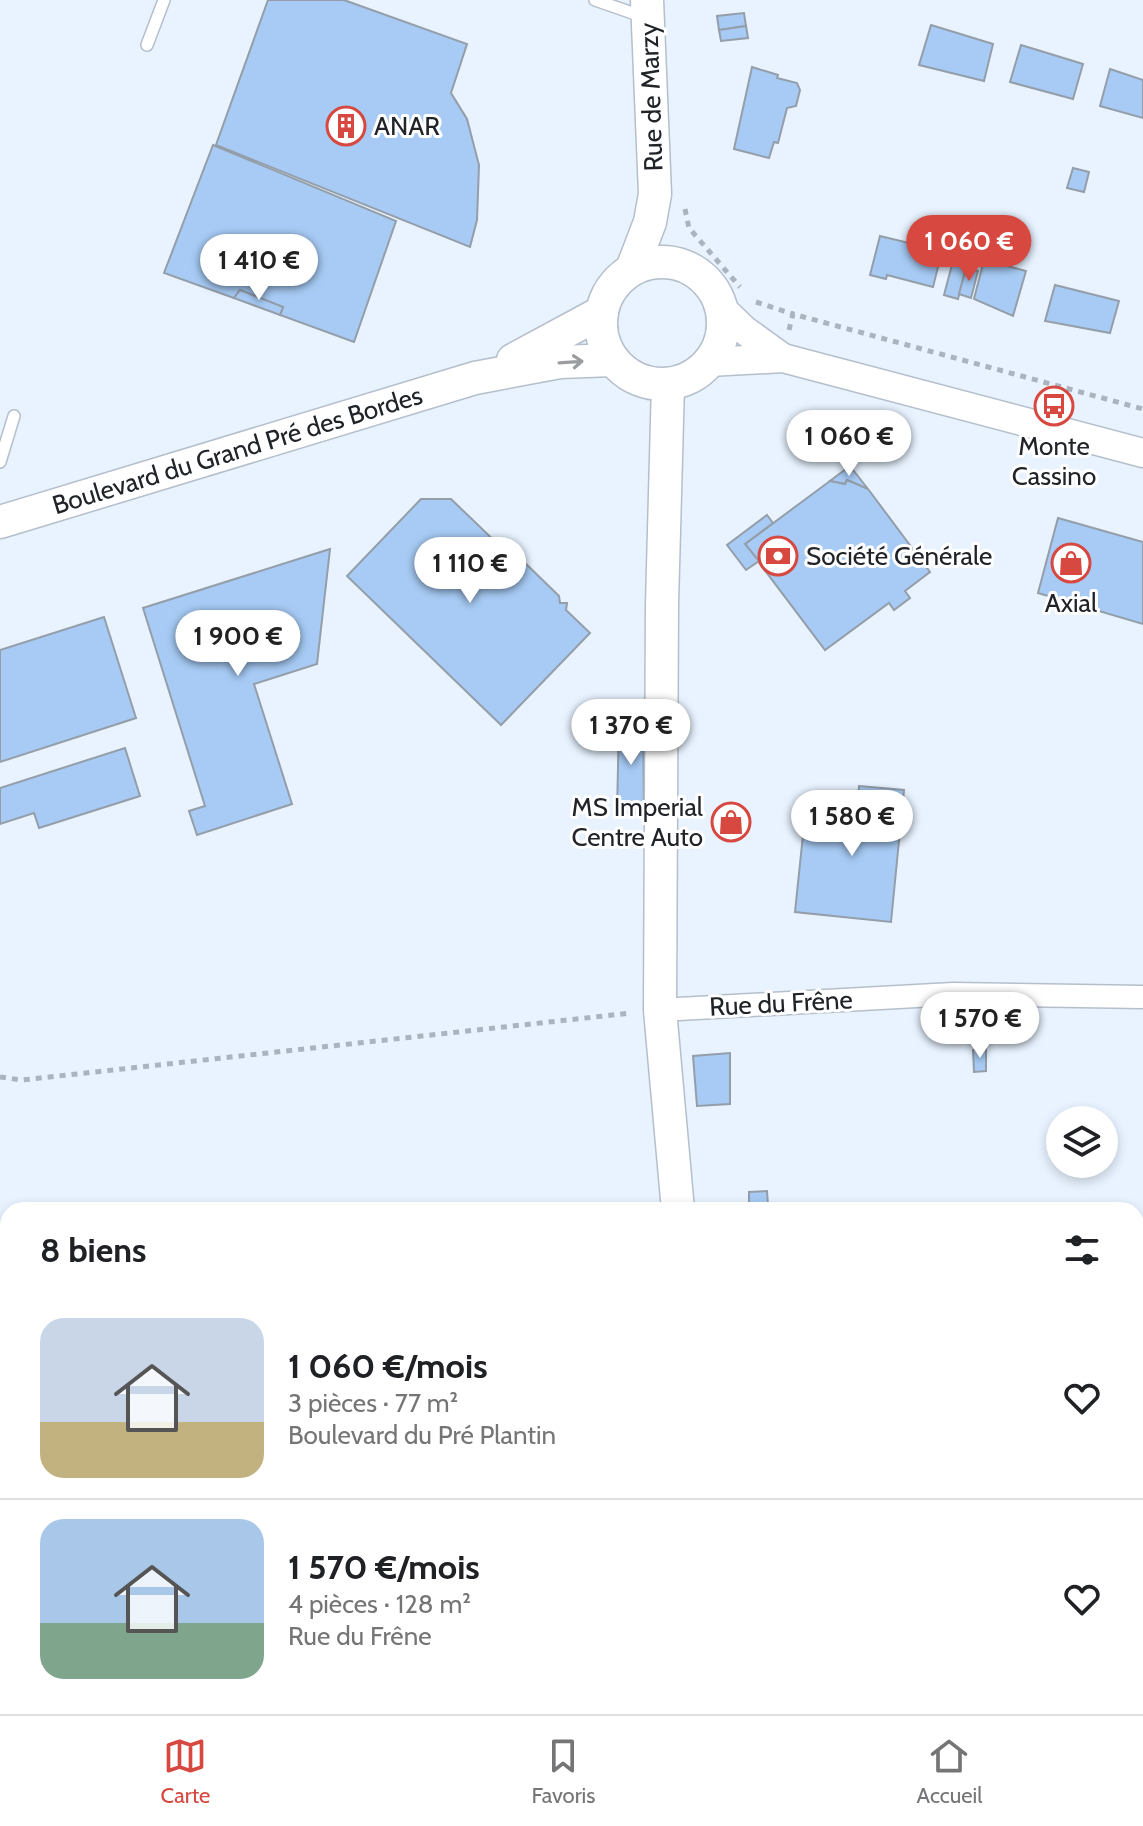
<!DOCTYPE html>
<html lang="fr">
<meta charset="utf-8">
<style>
:root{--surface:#fff;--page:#f6f6f6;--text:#202124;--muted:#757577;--line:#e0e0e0;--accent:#d64840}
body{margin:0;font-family:Cabin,sans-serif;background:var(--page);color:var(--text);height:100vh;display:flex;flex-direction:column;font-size:30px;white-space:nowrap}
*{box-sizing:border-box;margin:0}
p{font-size:26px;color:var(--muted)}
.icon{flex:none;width:44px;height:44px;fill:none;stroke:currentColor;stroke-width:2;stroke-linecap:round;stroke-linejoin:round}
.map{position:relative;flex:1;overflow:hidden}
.drawer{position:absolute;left:0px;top:1202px;width:1144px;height:512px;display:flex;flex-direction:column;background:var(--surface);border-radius:24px 24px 0 0;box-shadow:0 4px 12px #0003}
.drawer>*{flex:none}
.fabs{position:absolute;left:1046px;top:1106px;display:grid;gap:16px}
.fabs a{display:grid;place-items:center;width:72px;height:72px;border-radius:50%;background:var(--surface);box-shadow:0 4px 12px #0003;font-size:40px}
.price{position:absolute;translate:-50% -68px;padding:0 18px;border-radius:28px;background:#fff;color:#222;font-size:26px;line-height:52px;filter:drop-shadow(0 2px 4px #0008)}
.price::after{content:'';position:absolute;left:50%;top:48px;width:24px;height:18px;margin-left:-12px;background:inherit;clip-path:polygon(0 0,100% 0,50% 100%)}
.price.on{background:var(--accent);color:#fff}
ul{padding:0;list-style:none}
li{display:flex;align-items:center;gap:24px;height:200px;padding:0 40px}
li+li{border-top:2px solid var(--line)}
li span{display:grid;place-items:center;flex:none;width:224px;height:160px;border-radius:24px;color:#555}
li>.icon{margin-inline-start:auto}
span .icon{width:96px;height:96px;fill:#fffc;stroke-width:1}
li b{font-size:34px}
h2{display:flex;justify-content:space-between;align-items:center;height:96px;padding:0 40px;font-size:34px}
.dock{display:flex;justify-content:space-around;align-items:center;height:112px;border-top:2px solid var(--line);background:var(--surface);font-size:22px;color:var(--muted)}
.dock a{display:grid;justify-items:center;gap:4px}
.dock .on{color:var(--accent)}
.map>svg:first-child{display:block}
.building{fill:#a7cbf5;stroke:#949ea9;stroke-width:2}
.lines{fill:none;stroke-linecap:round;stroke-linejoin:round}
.service-casing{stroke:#b5bfcb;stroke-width:14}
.minor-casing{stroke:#b5bfcb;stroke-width:25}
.tertiary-casing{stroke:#b5bfcb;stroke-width:31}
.secondary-casing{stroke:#b5bfcb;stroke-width:35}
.path{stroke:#abb4be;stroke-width:5;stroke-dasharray:6 6;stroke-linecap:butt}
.service{stroke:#fff;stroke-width:11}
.minor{stroke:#fff;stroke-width:22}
.tertiary{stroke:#fff;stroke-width:28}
.secondary{stroke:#fff;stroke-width:32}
.oneway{stroke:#9b9c9f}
.labels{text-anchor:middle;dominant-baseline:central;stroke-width:6;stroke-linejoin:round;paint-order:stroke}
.street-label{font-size:26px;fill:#202429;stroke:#fff}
.poi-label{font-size:26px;fill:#202429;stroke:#fff;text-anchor:start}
</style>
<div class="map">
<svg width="1143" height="1714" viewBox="0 0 1143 1714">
<rect width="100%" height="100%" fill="#e8f3ff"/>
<!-- building -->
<g class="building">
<path d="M268 0H344L467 44 451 93 467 119 479 165 477 220 470 247 216 145Z"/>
<path d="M744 13 746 26 719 30 717 16Z"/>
<path d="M931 25 993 44 984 81 919 65Z"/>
<path d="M746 26 748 38 721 41 719 30Z"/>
<path d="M1021 45 1083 64 1073 99 1010 82Z"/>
<path d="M752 67 778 75 777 78 797 83 800 90 796 106 787 108 778 143 774 142 769 158 734 149Z"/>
<path d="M1110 69 1143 80V118L1100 106Z"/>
<path d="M213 145 396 221 354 342 280 315 283 307 240 290 234 298 164 273Z"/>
<path d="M1073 168 1089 172 1084 192 1067 188Z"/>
<path d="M880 236 942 251 933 287 887 275 886 279 870 275Z"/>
<path d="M984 260 1026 271 1013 316 974 299Z"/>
<path d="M953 261 967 264 958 299 944 295Z"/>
<path d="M966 268 978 271 971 298 959 294Z"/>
<path d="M1055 285 1119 301 1110 333 1045 321Z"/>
<path d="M240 290 283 307 280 315 234 298Z"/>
<path d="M850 466 868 489 847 480 845 484 830 481Z"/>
<path d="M847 480 868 489 930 572 905 591 910 598 894 610 889 603 825 650 745 544 830 481 845 484Z"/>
<path d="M421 499H451L505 551H513V558H520L559 596 560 603H567L566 610 590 633 501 725 347 576Z"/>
<path d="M767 515 773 523 745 544 759 561 746 570 727 545Z"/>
<path d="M1058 518 1143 542V624L1038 593Z"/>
<path d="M330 549 317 664 254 684 292 804 197 835 189 811 205 806 143 608Z"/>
<path d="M104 617 136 718 0 762V650Z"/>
<path d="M619 720H643L644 813H617Z"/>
<path d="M125 748 140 796 39 828 34 813 0 824V788Z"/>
<path d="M859 786 904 790 891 922 795 912 806 806 857 811Z"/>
<path d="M986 1049V1071L974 1072 973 1050Z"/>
<path d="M730 1053V1104L697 1106 693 1056Z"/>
<path d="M767 1191 768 1205 749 1207V1192Z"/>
<path d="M1143 1347V1403H1136V1348Z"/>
</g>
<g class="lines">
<defs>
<g id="service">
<path d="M595 0 644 17"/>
<path d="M147 45 164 0"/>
<path d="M0 462 14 416"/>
</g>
<path id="minor" d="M660 1010 953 994 1143 997"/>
<g id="tertiary">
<path d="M722 309 744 330 783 358"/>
<path d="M709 362 783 358 1143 453"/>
</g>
<g id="secondary">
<circle cx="662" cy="323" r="61"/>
<path d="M632 269 650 222 655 194 647 0"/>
<path d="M513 360 602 312"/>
<path d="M668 384 662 604 660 1010 678 1210"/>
<path id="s1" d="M0 522 475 378 560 362 613 360"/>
<path d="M722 1706V1714"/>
</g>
</defs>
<!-- service casing -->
<use href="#service" class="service-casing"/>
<!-- minor casing -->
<use href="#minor" class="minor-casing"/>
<!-- tertiary casing -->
<use href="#tertiary" class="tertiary-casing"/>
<!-- secondary casing -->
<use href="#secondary" class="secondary-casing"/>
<!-- path -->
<g class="path">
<path d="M685 209 689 228 740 287"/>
<path d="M756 302 793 314"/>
<path d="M789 330 793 314 1143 409"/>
<path d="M0 1077 22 1080 631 1013"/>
</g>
<!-- service -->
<use href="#service" class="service"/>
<!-- minor -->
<use href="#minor" class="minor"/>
<!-- tertiary -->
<use href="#tertiary" class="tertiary"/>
<!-- secondary -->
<use href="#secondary" class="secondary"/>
</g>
<!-- one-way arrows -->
<defs><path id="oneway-shaft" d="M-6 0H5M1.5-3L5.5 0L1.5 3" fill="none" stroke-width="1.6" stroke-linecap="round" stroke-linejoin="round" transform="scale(2)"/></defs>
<use class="oneway" href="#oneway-shaft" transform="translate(571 362) rotate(-4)"/>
<!-- icons -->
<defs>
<symbol id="building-ring" viewBox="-11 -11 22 22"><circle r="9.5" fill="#fff" stroke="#d64840" stroke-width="1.5"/><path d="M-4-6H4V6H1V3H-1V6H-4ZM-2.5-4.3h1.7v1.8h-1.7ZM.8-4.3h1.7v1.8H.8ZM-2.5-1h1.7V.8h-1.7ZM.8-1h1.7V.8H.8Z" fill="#d64840"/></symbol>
<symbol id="bus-ring" viewBox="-11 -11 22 22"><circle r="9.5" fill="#fff" stroke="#d64840" stroke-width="1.5"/><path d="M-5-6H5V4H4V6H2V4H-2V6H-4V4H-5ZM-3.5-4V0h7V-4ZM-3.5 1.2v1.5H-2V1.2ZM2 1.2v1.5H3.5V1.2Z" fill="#d64840"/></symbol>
<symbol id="bank-ring" viewBox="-11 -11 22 22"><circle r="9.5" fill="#fff" stroke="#d64840" stroke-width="1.5"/><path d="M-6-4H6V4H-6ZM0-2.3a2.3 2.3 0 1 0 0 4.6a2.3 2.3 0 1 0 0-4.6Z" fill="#d64840"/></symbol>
<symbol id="shop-ring" viewBox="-11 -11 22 22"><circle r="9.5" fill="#fff" stroke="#d64840" stroke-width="1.5"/><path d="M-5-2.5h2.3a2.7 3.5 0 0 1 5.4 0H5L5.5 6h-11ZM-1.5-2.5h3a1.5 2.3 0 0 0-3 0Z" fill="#d64840"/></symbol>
</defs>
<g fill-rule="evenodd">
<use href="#building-ring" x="324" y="104" width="44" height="44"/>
<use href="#bus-ring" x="1032" y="384" width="44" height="44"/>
<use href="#bank-ring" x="756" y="534" width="44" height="44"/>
<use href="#shop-ring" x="1049" y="541" width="44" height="44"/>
<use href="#shop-ring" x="709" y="800" width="44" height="44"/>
</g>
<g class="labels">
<!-- street labels -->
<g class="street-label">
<text transform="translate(651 97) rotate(-92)">Rue de Marzy</text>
<text stroke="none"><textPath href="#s1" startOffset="248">Boulevard du Grand Pré des Bordes</textPath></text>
<text transform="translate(781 1003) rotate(-3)">Rue du Frêne</text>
</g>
<!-- poi labels -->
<g class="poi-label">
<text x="374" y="126">ANAR</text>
<text x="1054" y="446" text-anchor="middle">Monte<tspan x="1054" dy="30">Cassino</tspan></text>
<text x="806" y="556">Société Générale</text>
<text x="1071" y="603" text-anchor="middle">Axial</text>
<text x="703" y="807" text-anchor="end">MS Imperial<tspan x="703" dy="30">Centre Auto</tspan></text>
</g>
</g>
</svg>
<div class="fabs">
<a><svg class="icon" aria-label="layers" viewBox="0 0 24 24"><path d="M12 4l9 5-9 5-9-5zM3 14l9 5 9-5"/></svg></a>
</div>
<b class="price on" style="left:969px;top:283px">1 060 €</b>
<b class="price" style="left:259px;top:302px">1 410 €</b>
<b class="price" style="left:849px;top:478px">1 060 €</b>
<b class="price" style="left:470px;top:605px">1 110 €</b>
<b class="price" style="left:238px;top:678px">1 900 €</b>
<b class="price" style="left:631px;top:767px">1 370 €</b>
<b class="price" style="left:852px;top:858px">1 580 €</b>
<b class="price" style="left:980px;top:1060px">1 570 €</b>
<section class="drawer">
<h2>8 biens<svg class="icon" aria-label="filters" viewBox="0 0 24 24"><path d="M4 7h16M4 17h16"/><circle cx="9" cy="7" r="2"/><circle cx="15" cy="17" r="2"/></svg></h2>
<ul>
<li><span style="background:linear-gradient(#c9d6e8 65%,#c2b280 0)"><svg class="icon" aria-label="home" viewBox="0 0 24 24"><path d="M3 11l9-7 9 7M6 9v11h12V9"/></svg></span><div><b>1 060 €/mois</b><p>3 pièces · 77 m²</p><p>Boulevard du Pré Plantin</p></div><svg class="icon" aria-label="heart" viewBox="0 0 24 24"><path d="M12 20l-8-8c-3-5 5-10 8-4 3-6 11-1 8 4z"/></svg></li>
<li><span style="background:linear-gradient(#a9c7e8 65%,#7fa58c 0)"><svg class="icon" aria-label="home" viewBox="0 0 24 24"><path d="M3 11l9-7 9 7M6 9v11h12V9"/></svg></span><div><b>1 570 €/mois</b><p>4 pièces · 128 m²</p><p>Rue du Frêne</p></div><svg class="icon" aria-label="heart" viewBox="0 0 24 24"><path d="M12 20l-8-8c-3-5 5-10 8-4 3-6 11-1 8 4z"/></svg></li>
</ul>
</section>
</div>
<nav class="dock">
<a class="on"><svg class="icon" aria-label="map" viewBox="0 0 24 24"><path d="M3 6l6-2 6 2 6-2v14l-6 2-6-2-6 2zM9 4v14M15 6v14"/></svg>Carte</a>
<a><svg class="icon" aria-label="saved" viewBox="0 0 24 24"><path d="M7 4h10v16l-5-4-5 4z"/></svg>Favoris</a>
<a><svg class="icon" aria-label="home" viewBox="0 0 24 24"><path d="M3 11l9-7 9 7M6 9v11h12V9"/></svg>Accueil</a>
</nav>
